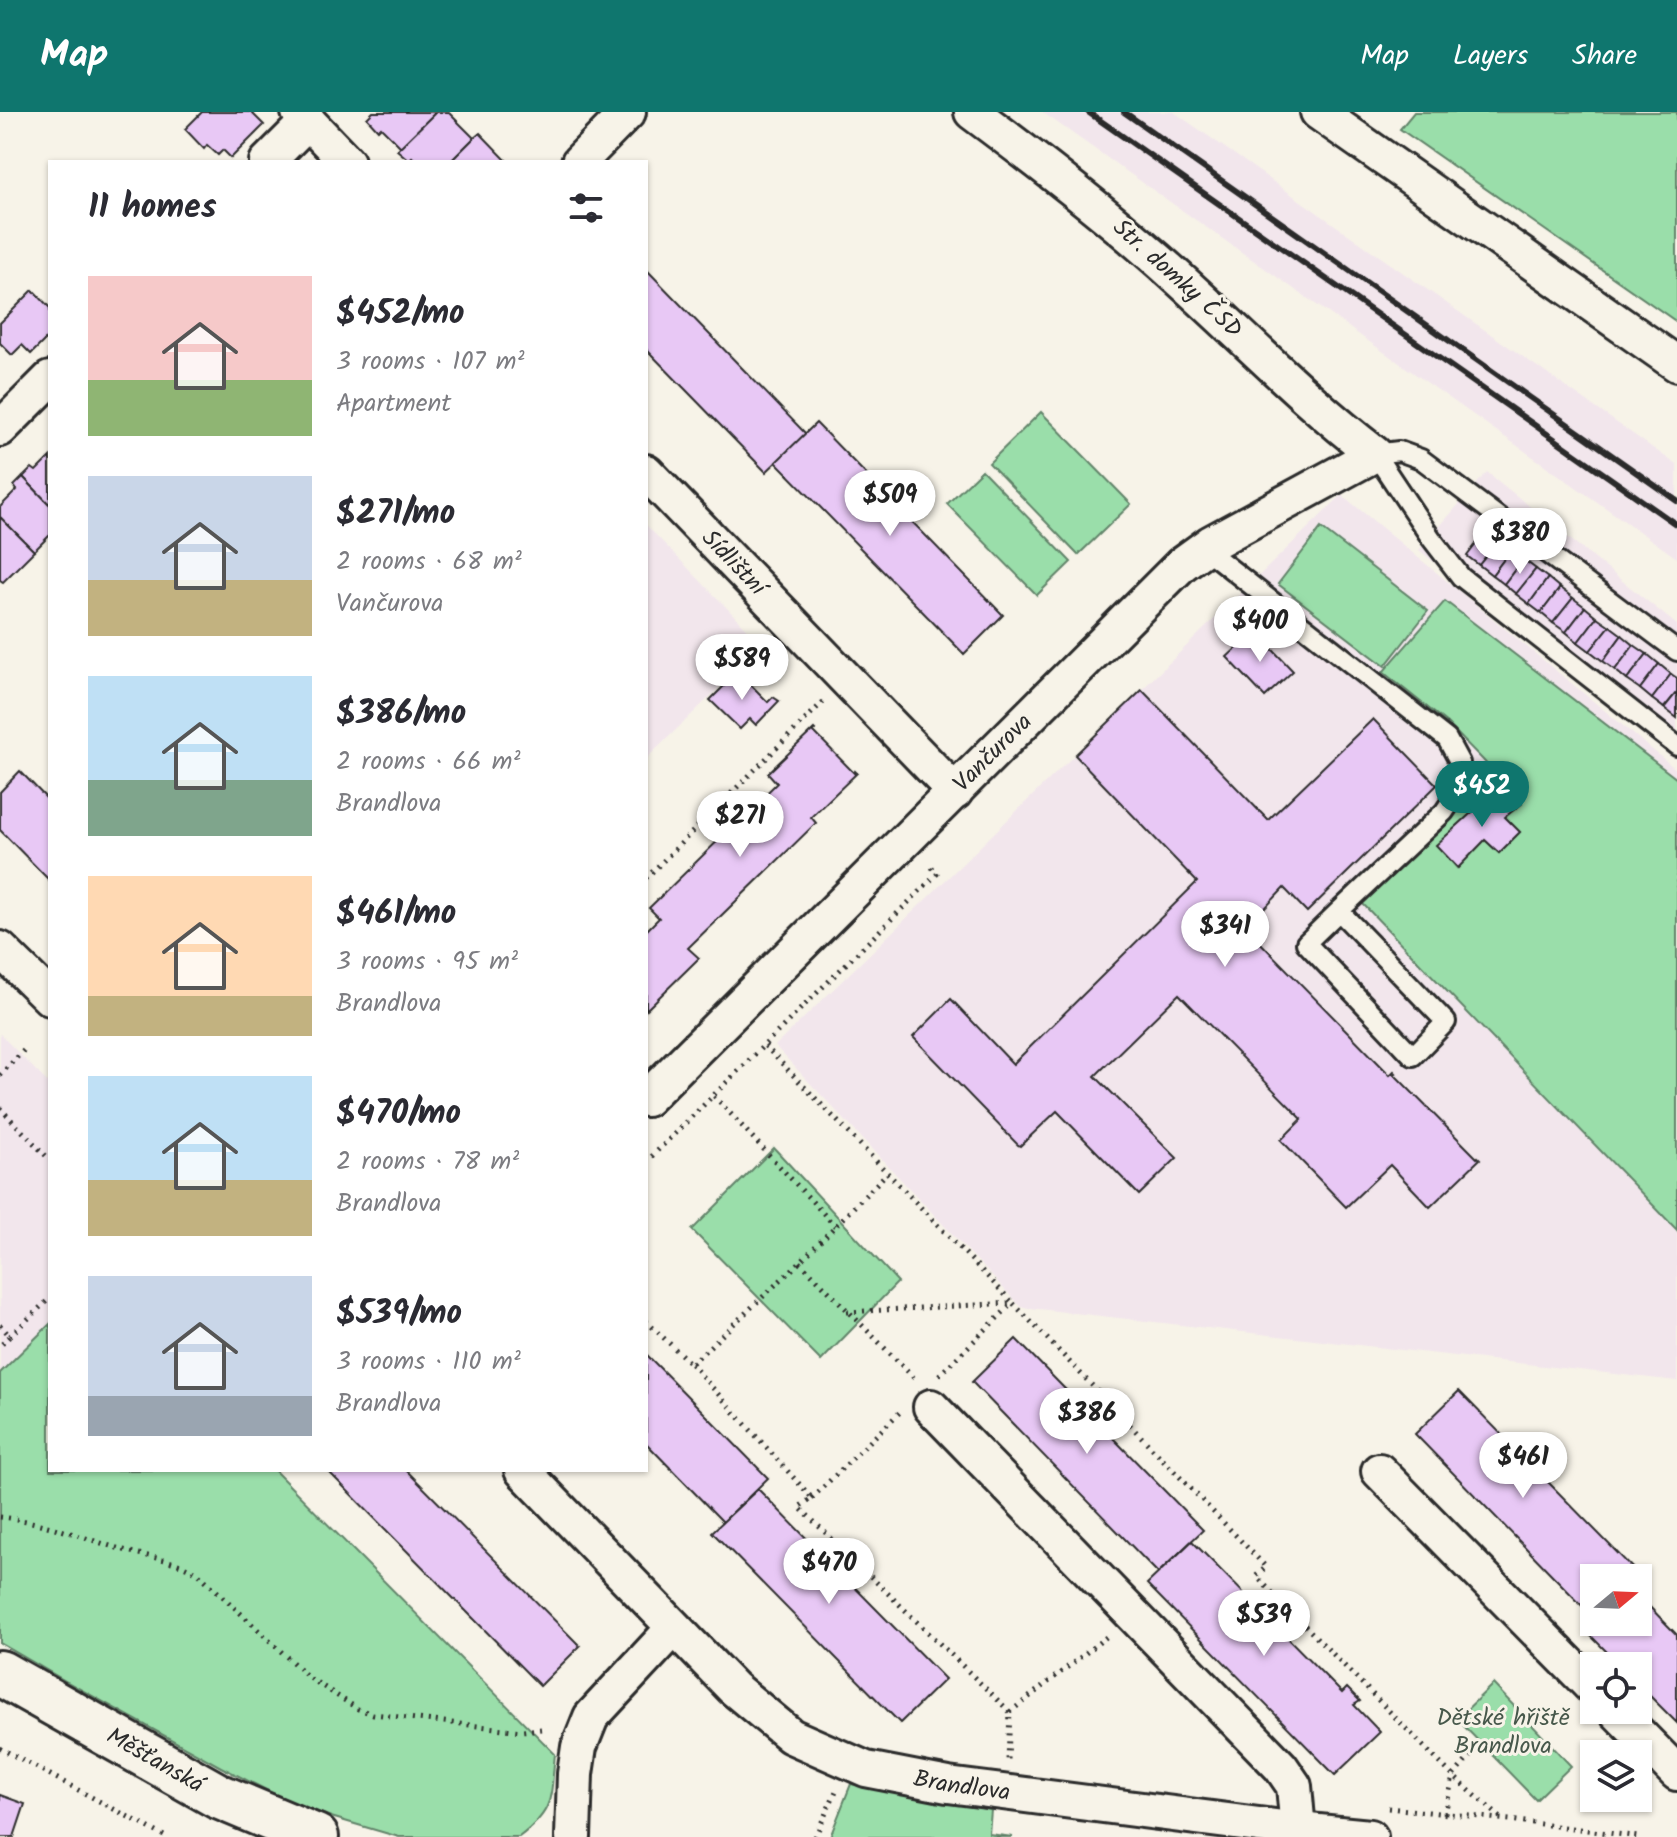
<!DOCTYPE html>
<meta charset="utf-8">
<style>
:root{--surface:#fff;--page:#f7f7f7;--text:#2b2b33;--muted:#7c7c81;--accent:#0f766e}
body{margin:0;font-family:Kalam,sans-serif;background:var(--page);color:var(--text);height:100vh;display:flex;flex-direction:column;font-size:30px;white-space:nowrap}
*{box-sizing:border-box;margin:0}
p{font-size:26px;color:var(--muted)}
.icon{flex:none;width:44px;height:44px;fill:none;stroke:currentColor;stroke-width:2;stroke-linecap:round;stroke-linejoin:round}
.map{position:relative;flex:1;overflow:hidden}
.side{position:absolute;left:48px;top:48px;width:600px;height:1312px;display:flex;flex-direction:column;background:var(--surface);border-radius:0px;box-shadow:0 2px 6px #0004}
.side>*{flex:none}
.needle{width:52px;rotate:71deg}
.controls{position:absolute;left:1580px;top:1452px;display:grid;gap:16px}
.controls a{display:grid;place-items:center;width:72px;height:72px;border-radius:0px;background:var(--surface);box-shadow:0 2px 6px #0004;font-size:40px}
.price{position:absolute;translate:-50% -68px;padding:0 18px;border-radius:28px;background:#fff;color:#222;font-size:26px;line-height:52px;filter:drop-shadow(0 2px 4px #0008)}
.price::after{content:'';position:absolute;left:50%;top:48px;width:24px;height:18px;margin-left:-12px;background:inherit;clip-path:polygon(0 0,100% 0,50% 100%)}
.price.current{background:var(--accent);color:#fff}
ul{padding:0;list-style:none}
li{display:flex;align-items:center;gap:24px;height:200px;padding:0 40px}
li span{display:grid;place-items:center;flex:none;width:224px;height:160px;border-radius:0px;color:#555}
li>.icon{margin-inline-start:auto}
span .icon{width:96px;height:96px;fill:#fffc;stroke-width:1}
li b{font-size:34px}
h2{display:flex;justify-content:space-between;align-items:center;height:96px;padding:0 40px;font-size:34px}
header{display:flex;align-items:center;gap:48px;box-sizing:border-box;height:112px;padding:0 40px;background:var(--accent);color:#fff}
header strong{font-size:38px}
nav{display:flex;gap:44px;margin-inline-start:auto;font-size:28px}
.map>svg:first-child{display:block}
.built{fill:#f2e6ec}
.green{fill:#9adeaa;stroke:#62846a;stroke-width:2}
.building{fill:#e8c8f5;stroke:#2b2b2b;stroke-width:2}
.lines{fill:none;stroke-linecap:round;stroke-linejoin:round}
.service-casing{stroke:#2b2b2b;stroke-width:24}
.minor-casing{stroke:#2b2b2b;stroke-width:40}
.secondary-casing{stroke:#2b2b2b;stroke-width:50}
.path{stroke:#2b2b2b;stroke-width:5;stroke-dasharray:2 6;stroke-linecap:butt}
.service{stroke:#f7f3e8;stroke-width:18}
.minor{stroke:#f7f3e8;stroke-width:34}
.secondary{stroke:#f7f3e8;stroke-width:44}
.rail{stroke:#2b2b2b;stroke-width:6}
.labels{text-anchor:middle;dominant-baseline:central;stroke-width:6;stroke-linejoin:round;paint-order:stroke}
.street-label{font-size:24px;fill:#2b2b2b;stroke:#f7f3e8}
.park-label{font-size:24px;fill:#47584b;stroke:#f7f3e8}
</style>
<header>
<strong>Map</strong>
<nav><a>Map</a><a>Layers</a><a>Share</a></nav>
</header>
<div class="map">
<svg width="1677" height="1725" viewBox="0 0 1677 1725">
<rect width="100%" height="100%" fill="#f7f3e8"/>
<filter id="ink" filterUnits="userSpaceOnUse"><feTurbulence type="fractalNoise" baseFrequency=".0125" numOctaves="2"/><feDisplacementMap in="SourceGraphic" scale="16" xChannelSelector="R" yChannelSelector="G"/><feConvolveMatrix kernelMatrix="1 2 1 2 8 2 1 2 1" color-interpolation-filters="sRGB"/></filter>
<g filter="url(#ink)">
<!-- built -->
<g class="built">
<path d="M1042 0H1174L1677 353V446Z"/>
<path d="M1487 360 1677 513V648L1419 438Z"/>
<path d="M1342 383 1677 658V1269L1021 1195 775 934Z"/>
<path d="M646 413 763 533 646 647Z"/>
<path d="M0 922 50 973V1212L0 1261Z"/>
</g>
<!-- green -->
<g class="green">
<path d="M1414 0H1677V210L1400 17Z"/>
<path d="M1041 300 1131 392 1078 443 989 351Z"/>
<path d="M982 358 1071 450 1037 483 947 392Z"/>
<path d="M1321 416 1428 499 1385 554 1278 472Z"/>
<path d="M1445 489 1677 667V1118L1362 791 1449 705 1460 696 1483 690 1437 733 1457 756 1485 728 1499 741 1520 720 1505 705 1522 692 1483 648 1447 611 1383 560Z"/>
<path d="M774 1036 898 1170 821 1249 692 1118Z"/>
<path d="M50 1212V1358H274L555 1642C550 1685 556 1697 519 1725H399L331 1705 286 1688 221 1655 67 1570 0 1531V1261Z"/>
<path d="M1493 1572 1571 1654 1536 1688 1457 1607Z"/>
<path d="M851 1672 991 1698 989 1722 1013 1725H830Z"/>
</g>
<!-- building -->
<g class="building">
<path d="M202 0H251L264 13 231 46 223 38 218 43 207 33 204 37 185 17Z"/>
<path d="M373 0H436L401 35 381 15 378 18 367 6Z"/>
<path d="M436 0H448L474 26 450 50H417L412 45 409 48 397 38Z"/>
<path d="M480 21 508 50H450L474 26Z"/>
<path d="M646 157 806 322 766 360 646 237Z"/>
<path d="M33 178 50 196V223L31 242 22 233 12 243 0 231V211Z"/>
<path d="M816 311 1003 503 964 542 776 350Z"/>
<path d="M50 345V393L23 365 32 356 36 359Z"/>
<path d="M23 365 50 393V423L34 439 0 405V395L17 378 14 374Z"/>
<path d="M0 405 34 439 3 470 0 468Z"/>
<path d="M1486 419 1499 428 1479 453 1467 444Z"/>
<path d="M1499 428 1511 438 1492 463 1479 453Z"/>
<path d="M1511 438 1523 447 1504 472 1492 463Z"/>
<path d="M1523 447 1536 457 1516 482 1504 472Z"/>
<path d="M1536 457 1548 466 1529 492 1516 482Z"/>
<path d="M1548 466 1560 476 1541 501 1529 492Z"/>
<path d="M1560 476 1573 486 1553 511 1541 501Z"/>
<path d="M1573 486 1585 495 1566 520 1553 511Z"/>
<path d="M1585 495 1597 505 1578 530 1566 520Z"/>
<path d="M1597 505 1610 514 1590 539 1578 530Z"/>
<path d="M1610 514 1622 523 1603 549 1590 539Z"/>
<path d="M1255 519 1293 559 1265 585 1227 545Z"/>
<path d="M1622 523 1634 533 1615 558 1603 549Z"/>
<path d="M1634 533 1647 542 1627 568 1615 558Z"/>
<path d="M1647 542 1659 552 1640 577 1627 568Z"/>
<path d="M1659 552 1671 562 1652 587 1640 577Z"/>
<path d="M738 560 768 590 773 585 779 589 756 613 750 607 740 617 710 588Z"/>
<path d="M1671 562 1677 566V580L1664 596 1652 587Z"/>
<path d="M1142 578 1268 708 1373 607 1437 673 1307 800 1284 776 1246 816 1390 963 1394 959 1396 961 1394 962 1477 1046 1478 1045 1480 1047 1430 1095 1390 1053 1346 1095 1281 1028 1302 1007 1179 882 1095 964 1177 1046 1139 1083 1057 999 1020 1034 1018 1033 913 925 951 887 1013 952 1197 770 1075 643Z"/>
<path d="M1677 580V606L1664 596Z"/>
<path d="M814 617 815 618 813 619 854 661 855 659 857 661 811 705 816 711 688 836 699 846 646 898V819L659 806 649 796 777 671 768 661Z"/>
<path d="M20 659 50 690V769L0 718V680Z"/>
<path d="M1500 675 1518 694 1505 705 1520 720 1499 741 1485 728 1458 756 1436 733Z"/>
<path d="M1016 1227 1203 1418 1158 1461 972 1270Z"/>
<path d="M646 1242 768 1366 723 1410 646 1331Z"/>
<path d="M1459 1279 1646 1470 1638 1478V1466H1594V1506L1415 1322Z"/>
<path d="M327 1358H406L580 1534 540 1574Z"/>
<path d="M758 1377 945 1567 900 1611 712 1420Z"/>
<path d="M1192 1429 1342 1581 1347 1576 1360 1589 1354 1593 1380 1620 1335 1663 1147 1472Z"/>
<path d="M1638 1483 1677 1523V1611L1638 1572V1554H1621L1591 1524 1606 1510H1638Z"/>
<path d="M0 1683 25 1692 14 1725H0Z"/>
</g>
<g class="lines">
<defs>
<g id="service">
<path d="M1204 436 1447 627 1460 651 1459 678 1444 700 1339 799 1446 910 1413 944 1306 831 1339 799"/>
<path d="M1677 539 1421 347 1399 339 1375 342 1431 426 1461 465 1677 634"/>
</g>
<g id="minor">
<path d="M299 0 347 50"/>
<path d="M1318 0 1677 252"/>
<path d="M267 50 308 9"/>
<path d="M579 50 628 0"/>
<path d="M0 317 50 267"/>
<path id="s1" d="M646 360 955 680"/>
<path d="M0 837 50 886"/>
<path id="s2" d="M646 987 1182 452 1211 431 1375 342C1304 288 1242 223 1176 164 1111 105 1042 52 972 0"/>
<path d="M931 1295 1281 1655 1294 1674 1298 1718"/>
<path id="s3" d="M522 1358 733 1576 791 1624 866 1657 948 1673 1298 1718 1370 1725"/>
<path d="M1379 1359 1594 1577"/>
<path d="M1615 1598 1677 1661"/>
<path d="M573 1725 575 1662 579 1635 591 1605 674 1516"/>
</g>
<g id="secondary">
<path id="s4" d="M0 1561 218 1684 316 1725"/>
</g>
</defs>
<!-- service casing -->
<use href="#service" class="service-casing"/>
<!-- minor casing -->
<use href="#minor" class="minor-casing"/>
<!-- secondary casing -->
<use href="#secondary" class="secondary-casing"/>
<!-- path -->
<g class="path">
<path d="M646 766 824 589"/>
<path d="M765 934 1013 1191"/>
<path d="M0 963 25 937"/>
<path d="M714 984 835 1114"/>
<path d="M0 996 50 1048"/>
<path d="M646 1050 937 762 929 751"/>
<path d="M800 1150 917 1269"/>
<path d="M847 1200 1012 1191"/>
<path d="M646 1209 691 1252 800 1150 887 1061"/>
<path d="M0 1213 10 1224 0 1234"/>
<path d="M10 1224 50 1186"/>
<path d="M691 1252 812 1386 799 1395 1010 1600 1008 1648"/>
<path d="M939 1263 1013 1191 1266 1455 1256 1464 1453 1664 1501 1706"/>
<path d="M812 1386 900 1300"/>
<path d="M0 1405C44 1409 85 1427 127 1439 152 1446 177 1448 199 1462L308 1565 358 1597 373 1602 522 1619 541 1617"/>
<path d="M1010 1600 1110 1522"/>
<path d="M0 1636 166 1725"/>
<path d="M1388 1696 1510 1708 1639 1725"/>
<path d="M1445 1702 1453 1664 1481 1632"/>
<path d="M815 1725 836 1679"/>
</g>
<!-- service -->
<use href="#service" class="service"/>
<!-- minor -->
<use href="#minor" class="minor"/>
<!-- secondary -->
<use href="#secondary" class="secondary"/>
<!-- rail -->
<g class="rail">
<path d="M1088 0 1677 413"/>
<path d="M1124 0 1677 389"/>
</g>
</g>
</g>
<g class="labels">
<!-- street labels -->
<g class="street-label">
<text transform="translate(1177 167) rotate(42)">Str. domky ČSD</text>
<text stroke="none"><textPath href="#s1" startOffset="126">Sídlištní</textPath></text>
<text stroke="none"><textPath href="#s2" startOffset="490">Vančurova</textPath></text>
<text stroke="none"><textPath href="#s4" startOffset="178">Měšťanská</textPath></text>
<text stroke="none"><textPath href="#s3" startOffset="558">Brandlova</textPath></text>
</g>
<!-- park labels -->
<g class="park-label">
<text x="1503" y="1606">Dětské hřiště<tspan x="1503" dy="28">Brandlova</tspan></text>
</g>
</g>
</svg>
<div class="controls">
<a><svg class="needle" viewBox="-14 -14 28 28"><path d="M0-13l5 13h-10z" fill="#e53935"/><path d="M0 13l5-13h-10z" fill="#7c7c81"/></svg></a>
<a><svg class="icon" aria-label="locate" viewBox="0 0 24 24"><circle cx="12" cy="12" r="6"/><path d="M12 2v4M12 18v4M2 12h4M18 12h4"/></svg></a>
<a><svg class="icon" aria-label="layers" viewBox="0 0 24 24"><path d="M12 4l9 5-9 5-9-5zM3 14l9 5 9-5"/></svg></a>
</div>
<b class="price" style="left:890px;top:426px">$509</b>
<b class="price" style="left:1520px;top:464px">$380</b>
<b class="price" style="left:1260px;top:552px">$400</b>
<b class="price" style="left:742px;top:590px">$589</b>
<b class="price current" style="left:1482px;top:717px">$452</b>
<b class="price" style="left:740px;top:747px">$271</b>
<b class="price" style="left:1225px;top:857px">$341</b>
<b class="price" style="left:1087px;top:1344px">$386</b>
<b class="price" style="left:1523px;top:1388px">$461</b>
<b class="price" style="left:829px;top:1494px">$470</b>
<b class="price" style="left:1264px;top:1546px">$539</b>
<section class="side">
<h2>11 homes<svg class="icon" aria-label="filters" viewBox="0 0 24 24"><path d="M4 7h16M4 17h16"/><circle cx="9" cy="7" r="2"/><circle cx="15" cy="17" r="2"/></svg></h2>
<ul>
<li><span style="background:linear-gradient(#f6c9c9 65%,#8fb573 0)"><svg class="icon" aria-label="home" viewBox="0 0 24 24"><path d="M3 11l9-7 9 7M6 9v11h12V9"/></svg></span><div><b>$452/mo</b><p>3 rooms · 107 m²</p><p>Apartment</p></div></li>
<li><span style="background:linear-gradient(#c9d6e8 65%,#c2b280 0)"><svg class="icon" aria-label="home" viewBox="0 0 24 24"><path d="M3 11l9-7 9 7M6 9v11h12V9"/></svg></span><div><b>$271/mo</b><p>2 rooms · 68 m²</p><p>Vančurova</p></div></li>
<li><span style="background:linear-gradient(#bfe0f5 65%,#7fa58c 0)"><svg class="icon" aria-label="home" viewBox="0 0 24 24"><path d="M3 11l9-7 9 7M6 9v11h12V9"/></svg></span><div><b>$386/mo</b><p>2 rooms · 66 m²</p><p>Brandlova</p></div></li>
<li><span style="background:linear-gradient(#ffd9b3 75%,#c2b280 0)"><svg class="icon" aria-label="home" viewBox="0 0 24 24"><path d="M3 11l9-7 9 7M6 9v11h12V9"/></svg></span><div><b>$461/mo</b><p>3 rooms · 95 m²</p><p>Brandlova</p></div></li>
<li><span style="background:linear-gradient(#bfe0f5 65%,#c2b280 0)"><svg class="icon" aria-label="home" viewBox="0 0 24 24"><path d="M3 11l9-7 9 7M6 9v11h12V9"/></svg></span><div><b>$470/mo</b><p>2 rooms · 78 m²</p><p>Brandlova</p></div></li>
<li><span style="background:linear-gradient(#c9d6e8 75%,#9aa5b1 0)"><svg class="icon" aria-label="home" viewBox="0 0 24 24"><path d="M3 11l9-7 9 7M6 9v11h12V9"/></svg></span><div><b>$539/mo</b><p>3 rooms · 110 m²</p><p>Brandlova</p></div></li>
</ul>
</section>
</div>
